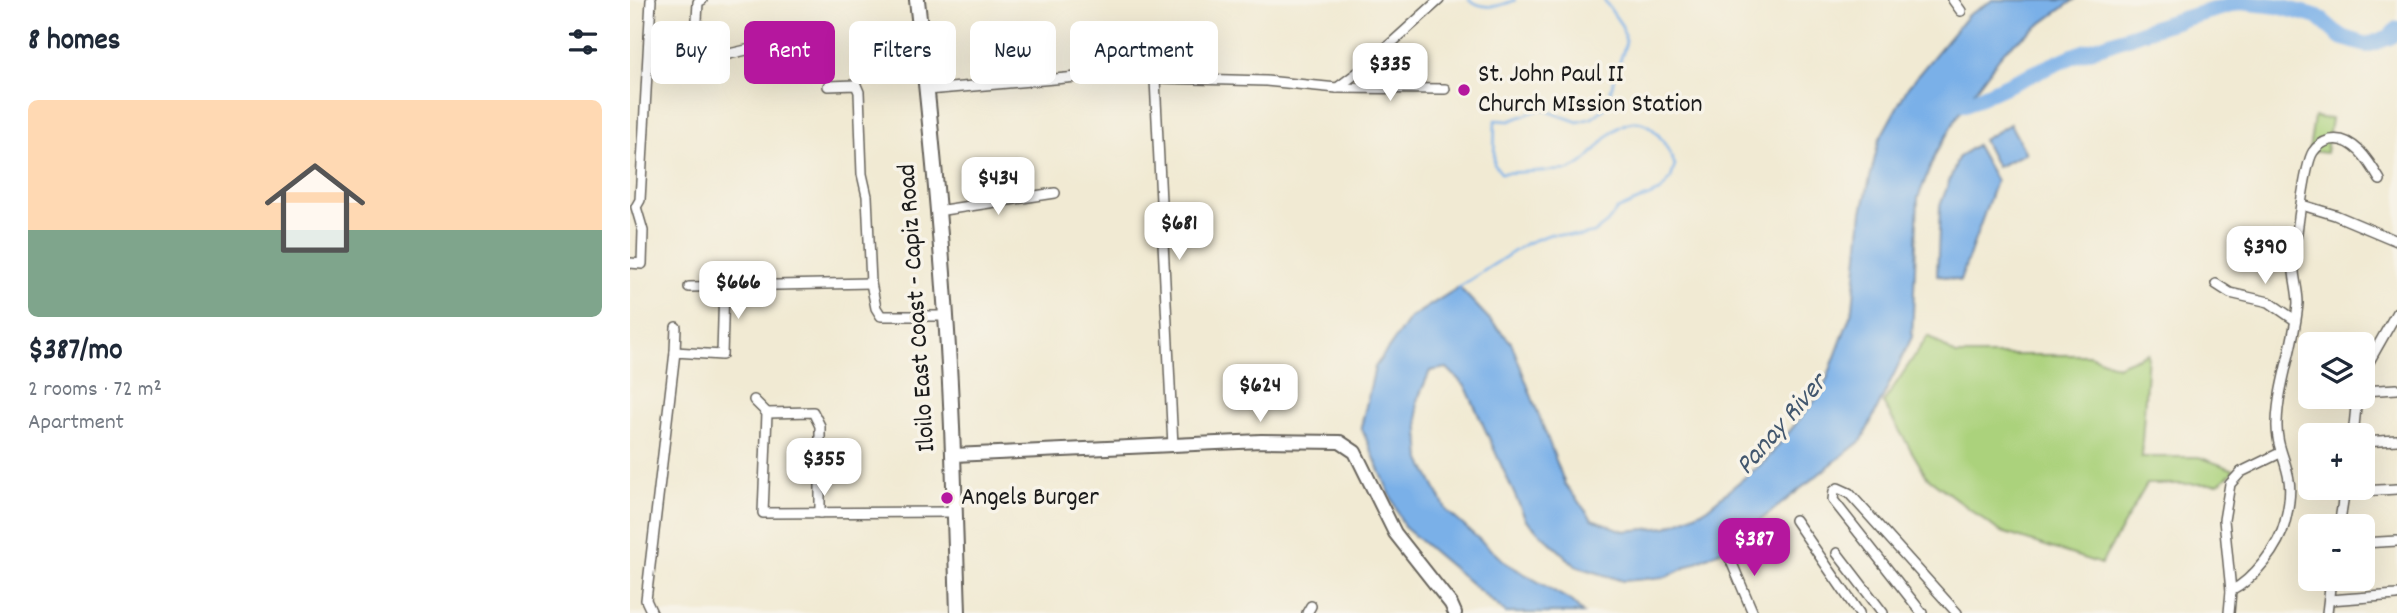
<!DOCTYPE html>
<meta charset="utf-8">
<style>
:root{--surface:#fff;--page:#f2f2f3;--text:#1f2937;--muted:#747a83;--line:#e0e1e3;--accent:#b5179e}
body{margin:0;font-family:Dekko,sans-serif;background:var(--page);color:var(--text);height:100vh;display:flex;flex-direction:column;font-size:26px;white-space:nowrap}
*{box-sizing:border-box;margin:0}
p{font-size:23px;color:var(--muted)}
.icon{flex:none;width:38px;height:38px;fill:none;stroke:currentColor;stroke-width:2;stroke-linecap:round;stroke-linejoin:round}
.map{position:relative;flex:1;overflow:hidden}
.details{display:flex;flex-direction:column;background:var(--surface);width:630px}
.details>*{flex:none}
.top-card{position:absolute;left:21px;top:21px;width:665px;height:63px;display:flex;gap:14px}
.fabs{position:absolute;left:1668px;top:332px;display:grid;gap:14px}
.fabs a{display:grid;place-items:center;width:77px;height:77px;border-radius:10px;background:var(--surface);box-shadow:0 7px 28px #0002;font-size:35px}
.price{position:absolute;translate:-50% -60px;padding:0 16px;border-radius:14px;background:#fff;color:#222;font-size:23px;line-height:46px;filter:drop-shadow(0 2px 4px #0008)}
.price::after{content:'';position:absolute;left:50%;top:42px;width:21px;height:16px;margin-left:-10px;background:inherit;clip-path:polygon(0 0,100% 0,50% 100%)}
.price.on{background:var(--accent);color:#fff}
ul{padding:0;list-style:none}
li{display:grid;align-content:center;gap:14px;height:371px;padding:0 28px}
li+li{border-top:2px solid var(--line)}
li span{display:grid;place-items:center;height:217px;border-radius:10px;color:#555}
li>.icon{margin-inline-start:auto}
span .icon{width:126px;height:126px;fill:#fffc;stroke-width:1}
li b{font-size:30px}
h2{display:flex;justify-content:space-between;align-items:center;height:84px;padding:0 28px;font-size:30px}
.pill{padding:0 24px;border-radius:10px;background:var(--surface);box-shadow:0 7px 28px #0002;font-size:24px;line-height:63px}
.pill.on{background:var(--accent);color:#fff}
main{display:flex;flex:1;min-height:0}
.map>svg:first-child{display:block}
.green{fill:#abd27c;stroke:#64774c;stroke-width:2}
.water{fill:#7ab0e8;stroke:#4b6682;stroke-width:2}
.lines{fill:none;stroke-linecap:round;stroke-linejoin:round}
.stream{stroke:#7ab0e8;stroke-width:2.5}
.river{stroke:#7ab0e8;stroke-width:16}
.street-casing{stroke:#67645c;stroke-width:12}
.secondary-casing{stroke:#67645c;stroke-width:16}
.primary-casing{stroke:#67645c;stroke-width:18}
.street{stroke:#fff;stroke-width:9}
.secondary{stroke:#fff;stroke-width:12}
.primary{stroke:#fff;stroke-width:14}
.poi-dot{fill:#b5179e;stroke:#f7f3e8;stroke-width:2.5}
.labels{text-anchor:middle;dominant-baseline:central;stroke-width:7;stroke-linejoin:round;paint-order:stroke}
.poi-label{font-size:26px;fill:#1c1c1c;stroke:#f7f3e8;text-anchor:start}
.street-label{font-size:26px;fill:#1c1c1c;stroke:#f7f3e8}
.water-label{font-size:28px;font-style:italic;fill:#42576e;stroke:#f7f3e8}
</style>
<main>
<section class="details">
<h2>8 homes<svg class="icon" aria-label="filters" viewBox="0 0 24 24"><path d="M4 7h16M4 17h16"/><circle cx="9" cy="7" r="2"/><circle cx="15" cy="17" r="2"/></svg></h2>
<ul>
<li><span style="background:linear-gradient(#ffd9b3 60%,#7fa58c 0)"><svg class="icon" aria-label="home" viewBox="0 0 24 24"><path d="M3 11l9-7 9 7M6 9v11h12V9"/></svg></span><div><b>$387/mo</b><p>2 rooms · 72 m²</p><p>Apartment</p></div></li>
</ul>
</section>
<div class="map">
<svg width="1767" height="613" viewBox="0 0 1767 613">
<rect width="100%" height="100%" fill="#f7f3e8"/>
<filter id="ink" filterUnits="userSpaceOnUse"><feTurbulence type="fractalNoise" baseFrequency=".0143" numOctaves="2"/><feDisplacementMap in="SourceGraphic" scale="14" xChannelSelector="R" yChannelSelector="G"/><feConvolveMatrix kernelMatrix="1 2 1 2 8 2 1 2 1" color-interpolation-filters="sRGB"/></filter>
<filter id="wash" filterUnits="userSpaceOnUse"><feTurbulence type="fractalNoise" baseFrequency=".00686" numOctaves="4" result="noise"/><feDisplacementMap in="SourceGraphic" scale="28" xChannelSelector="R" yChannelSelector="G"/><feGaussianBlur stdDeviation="1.57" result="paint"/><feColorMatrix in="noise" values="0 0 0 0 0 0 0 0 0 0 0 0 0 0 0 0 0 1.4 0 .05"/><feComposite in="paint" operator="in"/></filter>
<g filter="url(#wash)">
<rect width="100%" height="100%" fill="#f1ead3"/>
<!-- green -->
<g class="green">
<path d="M1684 117 1701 119 1696 153 1679 151Z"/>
<path d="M1298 336 1326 355H1459L1487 366 1518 353 1511 457H1569L1605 470 1588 484H1517L1471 564 1369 531 1297 477 1253 403Z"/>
</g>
<!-- water -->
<g class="water">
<path d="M1363 0H1444L1375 50 1335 104 1306 153 1288 198 1282 337 1232 440 1094 549 1036 577 993 581 946 566 896 520 836 387 817 368 800 371 787 401 791 460 817 511 876 563 941 601 953 613H876L774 527 731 427 745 367 780 318 829 287 881 342 935 484 962 519 994 531 1037 527 1076 509 1136 460 1192 392 1223 308 1232 212 1249 140 1278 87 1338 15Z"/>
<path d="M1380 124 1396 153 1367 167 1353 140Z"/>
<path d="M1346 145 1366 181 1330 281 1307 275 1310 206 1328 158Z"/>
</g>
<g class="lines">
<!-- stream -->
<g class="stream">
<path d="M839 0C855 10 869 7 885 0"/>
<path d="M829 289V287L897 243 921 234 950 236 964 233 977 223 987 210 1031 191 1041 178 1045 165C1031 131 1010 103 976 138 964 151 956 164 939 170L871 173 864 164 865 120 879 121 911 109 948 122 962 118 975 108 996 42 992 26 974 0"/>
</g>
<!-- river -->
<path class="river" d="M1335 104 1445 55 1535 24 1611 2 1648 6 1688 17 1711 37 1737 45 1760 37 1767 29"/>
</g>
</g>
<g filter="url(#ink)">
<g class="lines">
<defs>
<g id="street">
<path d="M72 0 68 2 65 56 99 54 134 46"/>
<path d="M1323 0 1331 11"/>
<path d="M525 79 543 446"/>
<path d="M198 86 226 85 229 92 232 174 237 196 241 283 246 308 251 316H315"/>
<path d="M707 88 735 67 809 0"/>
<path d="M297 90 459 76 636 81 707 88 815 89"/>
<path d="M1672 205 1705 215 1767 241"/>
<path d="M307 211 425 193"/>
<path d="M0 263 12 264 13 231 6 207 10 200 21 0"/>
<path d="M1586 284 1600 293 1639 302 1665 320"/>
<path d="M59 287 241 283"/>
<path d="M45 352 46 327"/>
<path d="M1732 374 1767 312"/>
<path d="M1732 391 1767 389"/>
<path d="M124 400 137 413 183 412 190 426V513"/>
<path d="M137 413 133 513 324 512"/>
<path d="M1723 436 1727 397"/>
<path d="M1732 442 1767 440"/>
<path d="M1714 492 1767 489"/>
<path d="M1165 520 1229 613"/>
<path d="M1709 527 1715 488"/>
<path d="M1732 543 1767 541"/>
<path d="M1207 553 1253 613"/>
<path d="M1098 554 1123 613"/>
<path d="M1601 591C1623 580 1649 547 1655 522 1658 510 1661 492 1659 480 1656 459 1646 446 1647 423 1648 383 1665 344 1668 303 1668 293 1665 282 1664 272 1663 255 1675 163 1683 152 1687 146 1693 142 1700 140 1724 135 1740 163 1750 180"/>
<path d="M1699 600 1767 595"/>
<path d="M22 613 16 600 45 352 92 355 94 286"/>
<path d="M677 613 681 606"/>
<path d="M1292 613 1203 500 1204 491 1208 488 1219 493 1327 613"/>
<path d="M1599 613 1601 591 1594 520 1600 484 1611 472 1650 453"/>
<path d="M1697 613 1701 579"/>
</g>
<path id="secondary" d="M323 455 631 441 710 442 725 452 765 533 821 604 825 613"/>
<path id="primary" d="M287 0C304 151 318 303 323 454 325 507 326 560 328 613"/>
</defs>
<!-- street casing -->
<use href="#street" class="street-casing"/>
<!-- secondary casing -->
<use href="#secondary" class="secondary-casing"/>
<!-- primary casing -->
<use href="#primary" class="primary-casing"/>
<!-- street -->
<use href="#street" class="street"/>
<!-- secondary -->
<use href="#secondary" class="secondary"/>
<!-- primary -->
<use href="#primary" class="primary"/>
</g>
</g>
<!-- markers -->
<g class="poi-dot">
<circle cx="834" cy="90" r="7"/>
<circle cx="317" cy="498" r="7"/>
</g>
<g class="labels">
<!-- poi labels -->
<g class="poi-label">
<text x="848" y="75">St. John Paul II<tspan x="848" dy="30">Church MIssion Station</tspan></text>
<text x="331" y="498">Angels Burger</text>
</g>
<!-- street labels -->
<g class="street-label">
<text transform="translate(288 308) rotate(-94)">Iloilo East Coast - Capiz Road</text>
</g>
<!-- water labels -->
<g class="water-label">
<text transform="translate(1153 426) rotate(-49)">Panay River</text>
</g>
</g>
</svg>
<div class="fabs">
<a><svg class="icon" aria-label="layers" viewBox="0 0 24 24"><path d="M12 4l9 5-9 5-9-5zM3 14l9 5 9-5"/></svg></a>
<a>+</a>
<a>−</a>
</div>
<b class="price" style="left:760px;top:103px">$335</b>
<b class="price" style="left:368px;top:217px">$434</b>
<b class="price" style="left:549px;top:262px">$681</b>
<b class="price" style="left:1635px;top:286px">$390</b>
<b class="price" style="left:108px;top:321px">$666</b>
<b class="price" style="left:630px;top:424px">$624</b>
<b class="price" style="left:194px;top:498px">$355</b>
<b class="price on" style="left:1124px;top:578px">$387</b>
<div class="top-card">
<a class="pill">Buy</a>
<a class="pill on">Rent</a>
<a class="pill">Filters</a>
<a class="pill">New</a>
<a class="pill">Apartment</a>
</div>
</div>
</main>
